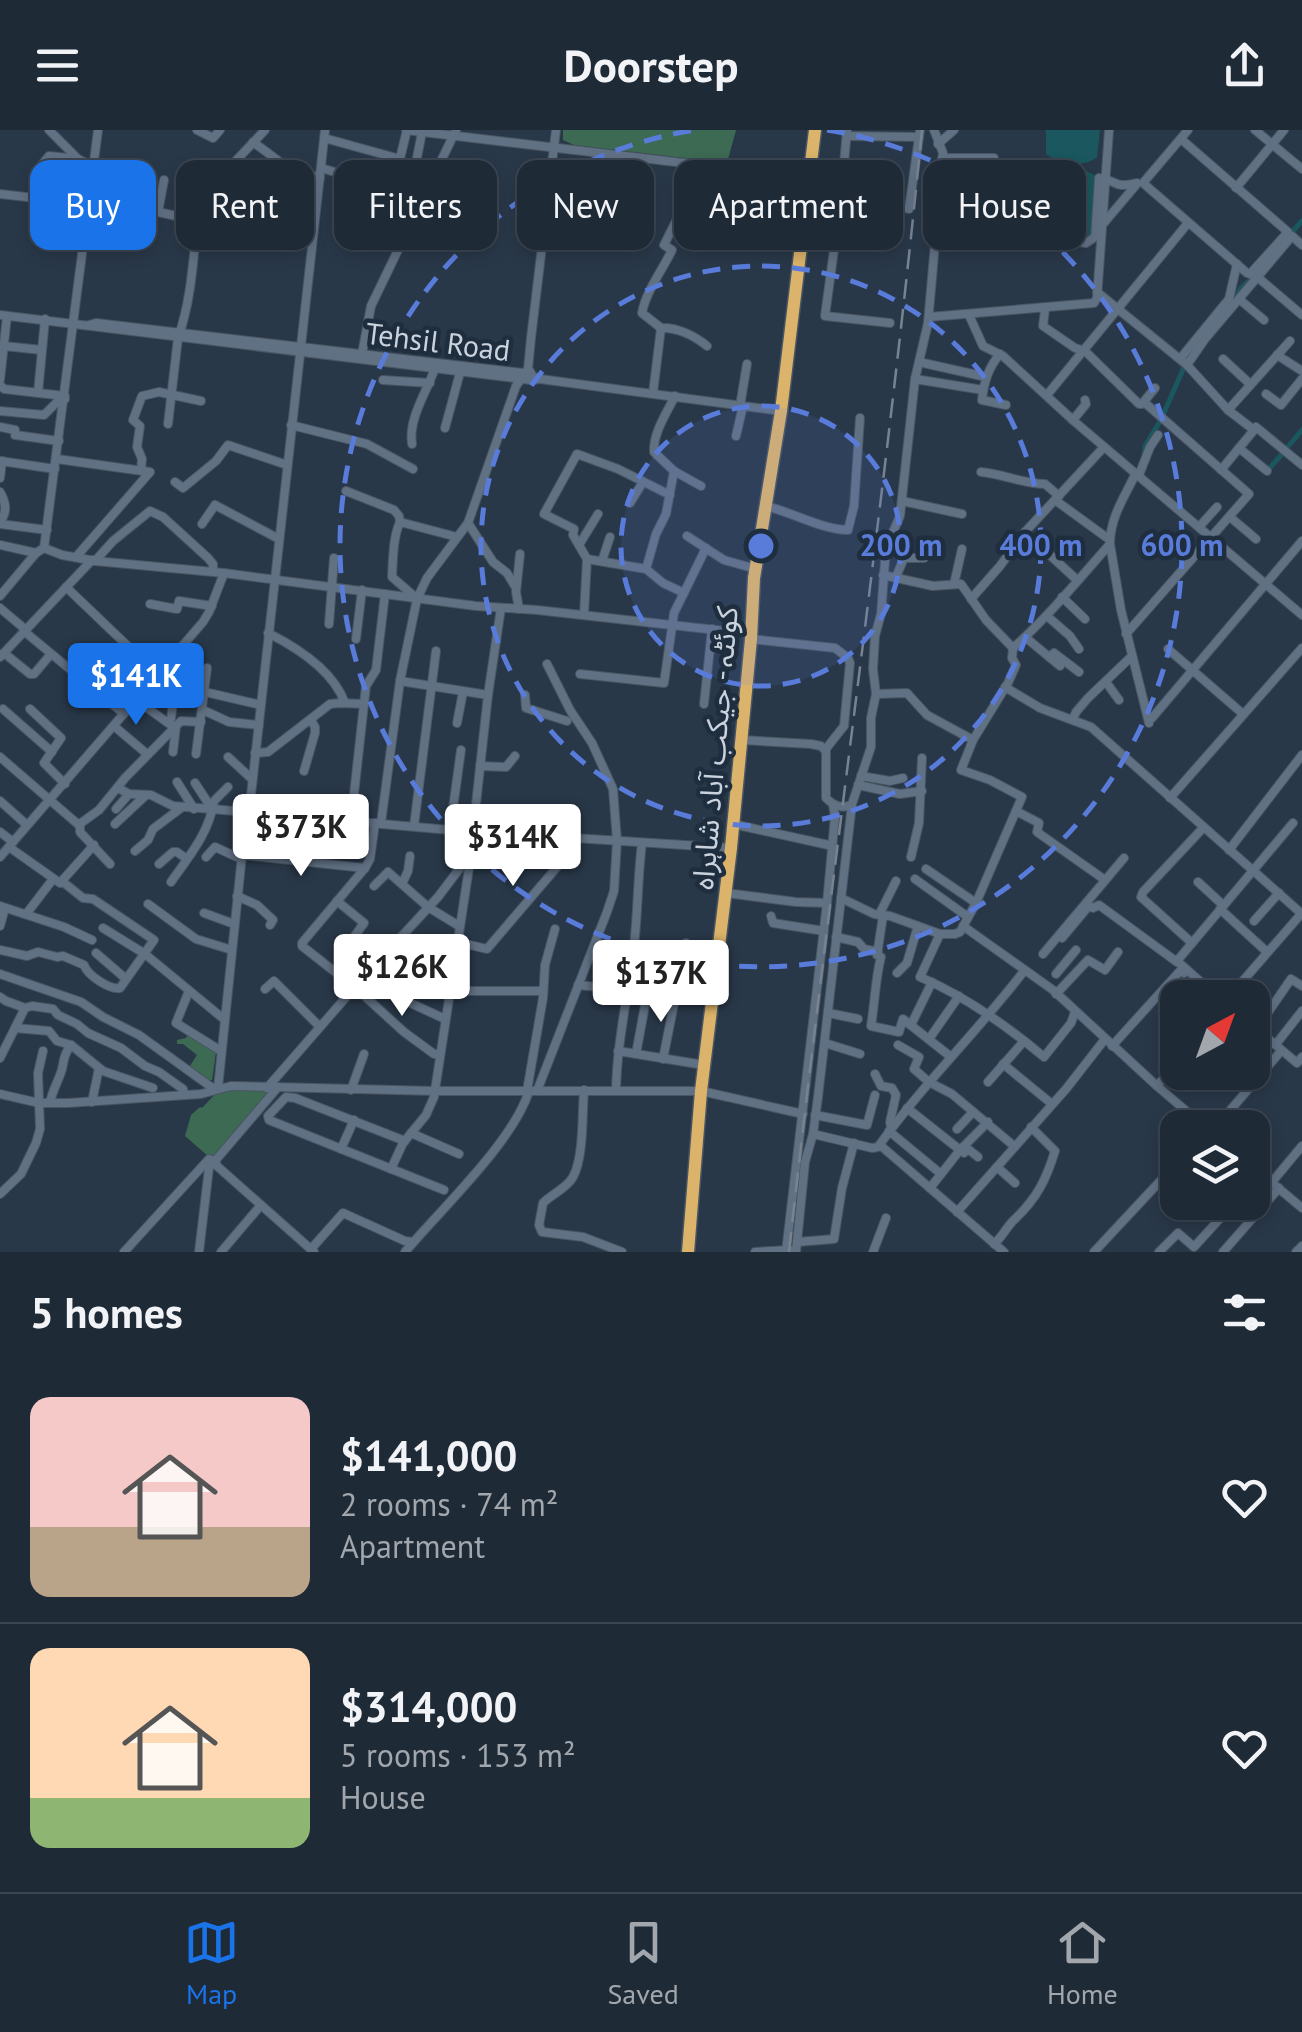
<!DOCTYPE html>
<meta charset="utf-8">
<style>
:root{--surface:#1f2a37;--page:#2c3642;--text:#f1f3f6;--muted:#a1a7ad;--line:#3c4652;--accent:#1a73e8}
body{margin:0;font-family:"PT Sans","Noto Sans Arabic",sans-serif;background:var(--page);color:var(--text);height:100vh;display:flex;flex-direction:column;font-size:38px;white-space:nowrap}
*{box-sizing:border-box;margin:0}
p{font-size:32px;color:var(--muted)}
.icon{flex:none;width:55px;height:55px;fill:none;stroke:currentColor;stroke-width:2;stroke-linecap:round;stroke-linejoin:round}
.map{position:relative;height:1122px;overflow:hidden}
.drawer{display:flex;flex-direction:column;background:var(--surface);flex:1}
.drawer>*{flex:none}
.top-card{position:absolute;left:30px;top:30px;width:1242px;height:90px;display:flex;gap:20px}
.needle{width:65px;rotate:41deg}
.controls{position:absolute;left:1160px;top:850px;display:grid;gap:20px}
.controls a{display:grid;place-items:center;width:110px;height:110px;border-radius:20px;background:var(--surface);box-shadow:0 5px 15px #0003,0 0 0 2px var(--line);font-size:50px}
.price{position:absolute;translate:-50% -85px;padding:0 22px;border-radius:10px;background:#fff;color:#222;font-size:32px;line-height:65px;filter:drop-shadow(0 2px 5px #0008)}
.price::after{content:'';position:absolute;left:50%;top:60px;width:30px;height:22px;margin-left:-15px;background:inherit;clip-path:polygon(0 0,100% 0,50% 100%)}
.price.current{background:var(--accent);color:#fff}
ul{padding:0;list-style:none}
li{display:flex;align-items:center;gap:30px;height:250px;padding:0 30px}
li+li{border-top:2px solid var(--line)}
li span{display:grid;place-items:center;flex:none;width:280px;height:200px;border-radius:20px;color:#555}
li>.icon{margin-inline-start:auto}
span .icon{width:120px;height:120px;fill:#fffc;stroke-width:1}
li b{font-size:42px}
h2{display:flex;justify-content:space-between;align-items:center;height:120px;padding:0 30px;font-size:42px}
.chip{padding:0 35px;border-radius:20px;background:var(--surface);box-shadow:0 5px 15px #0003,0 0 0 2px var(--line);font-size:35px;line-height:90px}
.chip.current{background:var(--accent);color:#fff}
header{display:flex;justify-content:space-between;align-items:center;height:130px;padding:0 30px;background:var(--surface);font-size:45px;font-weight:800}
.tab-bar{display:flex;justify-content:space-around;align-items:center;height:140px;border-top:2px solid var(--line);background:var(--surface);font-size:28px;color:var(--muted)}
.tab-bar a{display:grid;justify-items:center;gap:5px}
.tab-bar .current{color:var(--accent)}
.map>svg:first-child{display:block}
.green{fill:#3d6a52}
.water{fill:#1a575e}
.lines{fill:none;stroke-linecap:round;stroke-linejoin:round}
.canal{stroke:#1a575e;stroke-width:5}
.minor-casing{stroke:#485562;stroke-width:10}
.highway-casing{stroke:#485562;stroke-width:15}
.minor{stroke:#617184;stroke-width:8}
.highway{stroke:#dcb36a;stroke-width:12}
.rail{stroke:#778391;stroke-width:2.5;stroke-dasharray:20 10;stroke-linecap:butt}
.ring{fill:none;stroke:#597cda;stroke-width:5;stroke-dasharray:18 12}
.labels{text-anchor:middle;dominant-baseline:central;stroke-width:9;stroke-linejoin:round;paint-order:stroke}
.street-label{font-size:30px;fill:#c9d2dd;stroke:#1f2e3e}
.centre{fill:#597cda;stroke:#1f2e3e;stroke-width:5}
.ring-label{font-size:30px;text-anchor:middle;font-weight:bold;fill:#597cda;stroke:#1f2e3e;stroke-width:9;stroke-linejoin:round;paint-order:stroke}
</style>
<header><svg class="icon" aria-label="menu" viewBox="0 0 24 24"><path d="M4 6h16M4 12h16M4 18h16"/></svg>Doorstep<svg class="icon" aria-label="share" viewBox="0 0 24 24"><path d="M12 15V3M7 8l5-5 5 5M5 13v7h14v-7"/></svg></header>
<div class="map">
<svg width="1302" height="1122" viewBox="0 0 1302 1122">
<rect width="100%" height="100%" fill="#293849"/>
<!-- green -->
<g class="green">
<path d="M563 0H736L727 33 574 15 563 10Z"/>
<path d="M188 903 216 922 212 950H205L188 939 197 925 183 914H177V910L186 908Z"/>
<path d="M273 959 216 1027H209L185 1006 191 985 200 977 202 978 219 960Z"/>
</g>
<!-- water -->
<g class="water">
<path d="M1046 0H1100L1097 27C1082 39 1058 34 1046 24Z"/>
<path d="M1065 41H1086L1096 46 1093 107C1081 114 1052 109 1040 101L1044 73 1051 70Z"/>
</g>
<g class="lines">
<!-- canal -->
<g class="canal">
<path d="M1287 108 1302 91"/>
<path d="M1232 172 1241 158 1252 148"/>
<path d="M1163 285 1185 235"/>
<path d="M1286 319 1302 300"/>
<path d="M1144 325 1145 316 1162 288"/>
<path d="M1268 340 1283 323"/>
</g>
<defs>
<g id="minor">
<path d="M49 0 78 29"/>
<path d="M197 0 213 8 220 0"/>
<path d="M406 0 810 48"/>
<path d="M847 0 841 68 825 186 890 193"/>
<path d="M1188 0 1143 53 1247 143 1255 145 1302 185"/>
<path d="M1255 0 1302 39"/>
<path d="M847 6 919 7"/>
<path d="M324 8 400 29"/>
<path d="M1181 9 1288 102 1250 144"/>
<path d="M253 12 288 38 320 48"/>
<path d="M938 14 954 0"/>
<path d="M942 28H994"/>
<path d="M236 31 285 69 315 86"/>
<path d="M416 33 422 2"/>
<path d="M321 38 393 59"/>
<path d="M36 42 49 26 78 29 93 36"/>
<path d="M1236 58 1284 0"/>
<path d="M276 63 292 40"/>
<path d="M0 64 158 82 195 90 197 93C193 133 191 171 178 208L168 294"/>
<path d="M939 67 980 72"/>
<path d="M50 70 54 46 92 50"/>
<path d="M389 73 407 0"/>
<path d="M1035 76 1032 101 1035 106 1086 113 1095 107 1099 48C1118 50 1112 59 1137 53"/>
<path d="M870 77 880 81 886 73 909 79 920 0"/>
<path d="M158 82 164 50"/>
<path d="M194 84C211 101 240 98 259 112"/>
<path d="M192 88 231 36 265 0"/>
<path d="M1103 94 1136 55"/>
<path d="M1097 162 1187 235 1228 280 1254 300 1256 297 1302 335"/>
<path d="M1239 169 1264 190"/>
<path d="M1045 179 1043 196 1075 218 1085 221 1139 274H1142L1155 258"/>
<path d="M0 185 531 250 540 249"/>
<path d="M969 185 983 216 1003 226 1075 292 1302 485"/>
<path d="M929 187 1094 173 1097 168 1109 0"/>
<path d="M89 195 96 193 523 243 540 249 781 281"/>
<path d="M661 198C677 197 695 206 707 216"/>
<path d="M4 216 42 220"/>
<path d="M362 224 371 176 456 0"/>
<path d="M1000 224C988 238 984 252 982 270L1006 275"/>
<path d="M1277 225 1302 241"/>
<path d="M1180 229 1229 169 1237 134"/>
<path d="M1223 229 1250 254"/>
<path d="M919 232 986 247"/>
<path d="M1187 235 1205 209 1292 106 1302 115"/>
<path d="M531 243 528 239 531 208 556 0"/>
<path d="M915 249 983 260"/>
<path d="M0 250 7 186"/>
<path d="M383 250 430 253"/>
<path d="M0 255 4 259 65 266"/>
<path d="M38 263 45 189"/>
<path d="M653 263 661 198 642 183C646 161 662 141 672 120L664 115 704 35"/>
<path d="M1266 264 1281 275 1302 249"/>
<path d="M1047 265 1188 93"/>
<path d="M675 266C666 284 653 303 654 322L674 341 701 356"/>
<path d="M740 276 747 234"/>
<path d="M1228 280 1290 211"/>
<path d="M0 281 44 285 58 271 65 269"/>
<path d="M1073 290 1086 274 1085 270"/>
<path d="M291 295 367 314 413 339"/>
<path d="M0 297 15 300V305L59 311"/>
<path d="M445 298 461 239"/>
<path d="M736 306 743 276"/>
<path d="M412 314C408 288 427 262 435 238"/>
<path d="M1239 318 1267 341"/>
<path d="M57 329 150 342 76 427"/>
<path d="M0 331 55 339"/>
<path d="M141 340 142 329 137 317 140 296 133 290 142 266 159 262 201 271"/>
<path d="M1221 340 1254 300"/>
<path d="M981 342C1003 344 1025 354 1045 354L1059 366"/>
<path d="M1139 345 1150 317 1158 305"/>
<path d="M0 348 2 331"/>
<path d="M175 352 183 358 216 331 228 315 287 335"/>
<path d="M346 361 394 380 399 386 400 392"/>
<path d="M0 362C6 372 8 382 0 392"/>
<path d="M1055 370 1110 410"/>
<path d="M902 371 962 384"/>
<path d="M630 373 643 352"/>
<path d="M765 376C793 382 819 399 848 400L854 376 860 288"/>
<path d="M1230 387 1256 409"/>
<path d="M468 393 493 432 507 443 516 458"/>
<path d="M0 394 47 400"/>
<path d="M202 394 215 375 279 409"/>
<path d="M1199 397 1217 377"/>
<path d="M1025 402 1077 450"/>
<path d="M687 406 724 430 756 439"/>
<path d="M1110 414 1121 480 1149 593"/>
<path d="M0 415 36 423"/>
<path d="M579 415 598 384"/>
<path d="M44 418 98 0"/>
<path d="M587 429 646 439 663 453 684 463"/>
<path d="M95 431 113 411 150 381 163 387 208 428 213 434V442"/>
<path d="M602 431 610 407"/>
<path d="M646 439 656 404 666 384 674 341"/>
<path d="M896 447 904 428H924"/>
<path d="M954 454 962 419"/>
<path d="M66 457 158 545"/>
<path d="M0 466 36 423 44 418 62 425 95 431 224 443 476 476 537 480 752 504"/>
<path d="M414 466 392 447C393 429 393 407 400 392L457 407"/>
<path d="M1062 467 1085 489"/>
<path d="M971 469 1000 436 1025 402 1104 317"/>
<path d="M150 474 177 479 179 471 212 476"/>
<path d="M0 478 26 500"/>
<path d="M519 479 516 462 520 424"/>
<path d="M584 485 587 429 573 405 574 399 544 384 577 324 618 339 670 365"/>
<path d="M1047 486 1070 506 1079 519"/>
<path d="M329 494 334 428"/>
<path d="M25 502 124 584"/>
<path d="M268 503C298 518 333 540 345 573"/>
<path d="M1126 504 1249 364 1144 272"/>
<path d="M1025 507 1060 536"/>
<path d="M356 509 362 460"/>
<path d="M751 509 835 518 848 528 850 533 844 596 825 620"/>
<path d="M1013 518C1048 487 1079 449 1110 414 1110 387 1125 366 1136 343"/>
<path d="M1168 519 1243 584"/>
<path d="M4 523 30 544H34L51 524"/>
<path d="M0 527 92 430"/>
<path d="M1049 527 1054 523 1079 542"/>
<path d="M580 544 664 553 674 483 706 418"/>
<path d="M400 551 488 565"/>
<path d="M1106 552 1119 570"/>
<path d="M175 555 261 575"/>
<path d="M1005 557 1040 578 1091 597 1302 784"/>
<path d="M876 564 907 563 927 585 973 610 1008 553 1016 535 1012 528 1013 518 986 490 961 454 933 456 883 445"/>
<path d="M525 565 526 578 567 591"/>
<path d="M136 570 171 595"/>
<path d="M364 574 366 556 376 540 385 464"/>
<path d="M704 574 712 499"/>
<path d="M3 579 52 622"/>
<path d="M30 579 61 608 44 633 65 654"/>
<path d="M203 580 229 592 259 595"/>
<path d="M1152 588 1302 411"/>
<path d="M1073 589 1076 582 1088 568 1132 526"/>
<path d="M167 592 171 589 175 555 185 529 176 524"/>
<path d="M457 593 463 562"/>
<path d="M114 596 147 624"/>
<path d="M742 610 811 614 821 616 826 621V668C833 675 843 680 852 674L871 617V588L876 564 873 539 875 506 881 484 886 418 900 386 915 249 928 193 943 23 934 0"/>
<path d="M173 622 176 596"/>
<path d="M255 623 268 622 330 574 340 573 364 574 351 691"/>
<path d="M196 624 207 538"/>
<path d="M0 627 80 696V702L110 734"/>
<path d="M228 627 252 649"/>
<path d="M480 636 506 637 515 626"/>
<path d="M304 641 315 603V597L311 590"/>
<path d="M861 646 890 651 903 648"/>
<path d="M177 652 194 679"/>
<path d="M195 653 212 679"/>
<path d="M858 655 900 664 922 661"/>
<path d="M118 658 129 664 151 665 173 676 212 679 450 700 731 718"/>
<path d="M1170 668 1302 518"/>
<path d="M0 671 27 695"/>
<path d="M116 679 129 664"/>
<path d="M1016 681 1039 693 1037 702 1105 750"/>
<path d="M375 693 370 729 365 738 302 813V816L358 860 404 902 434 924H440"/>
<path d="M381 693 400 551 417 469 427 448 468 393 516 256 528 239"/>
<path d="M115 694 146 665"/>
<path d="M733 694 833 716"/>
<path d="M80 696 81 693 99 680 125 648 181 591 201 592"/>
<path d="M414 696 436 521"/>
<path d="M450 700 461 620"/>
<path d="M0 702 13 712"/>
<path d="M9 717 60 753 94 715"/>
<path d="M1229 720 1302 625"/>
<path d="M135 721 148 710 153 699 181 678"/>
<path d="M0 727 203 492 209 482 224 443"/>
<path d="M206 727 215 717 237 727 242 725 365 738"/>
<path d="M911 727 919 693 922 628"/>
<path d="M159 734 173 722H177L187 729"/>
<path d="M926 739 976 773"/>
<path d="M915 749 968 787"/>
<path d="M171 752C190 725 209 703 214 671L228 657"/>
<path d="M1198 752 1223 775"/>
<path d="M402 754 408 741 410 726"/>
<path d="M374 756 388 742 428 777 459 796"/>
<path d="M726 763 796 772 827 773"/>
<path d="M237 766 257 775 273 790 270 795"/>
<path d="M841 768 874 784 890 786 940 804H955L960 802 976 773 1022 667 990 650 961 640 973 610"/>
<path d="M337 771 364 793 349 814 375 837"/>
<path d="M148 774 196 809 232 820"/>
<path d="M1086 775 1093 778 1099 775 1177 832"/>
<path d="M0 776 64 797 92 810"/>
<path d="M1220 779 1267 822"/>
<path d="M27 783 53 749"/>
<path d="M204 783 234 794"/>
<path d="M879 785 896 751"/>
<path d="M771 786 773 793 824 801"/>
<path d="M883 786 877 825 881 827C875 850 875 872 871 896L899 902 903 889 951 927"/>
<path d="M1254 791 1279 763"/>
<path d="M0 796 5 778"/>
<path d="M963 796 1053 860 1157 956 1206 998"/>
<path d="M103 798 145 824 225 890"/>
<path d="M940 804 920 847C965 866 1007 896 1044 927L1071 893 1075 882"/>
<path d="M836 807 858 812 864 819 878 822"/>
<path d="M1062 808 1087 778V775"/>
<path d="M457 812 487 819 557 737 570 708"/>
<path d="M1192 813 1141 767 1143 762 1203 698"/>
<path d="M393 818 429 847 451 854"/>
<path d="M0 820 27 826 38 822 57 827 63 826 84 835C88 846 110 860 120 858L154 810 93 769 83 768 63 752"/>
<path d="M96 823 126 849"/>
<path d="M1043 824 1124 728"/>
<path d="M897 843 907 833 918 796"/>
<path d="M0 844 81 872 103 887 139 905 214 959"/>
<path d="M1056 844 1076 820"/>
<path d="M383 851 406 871 445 889"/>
<path d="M578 855 626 860"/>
<path d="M265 859 274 851 320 897"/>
<path d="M189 861 176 893 221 921"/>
<path d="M450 861H543"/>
<path d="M1056 864 1088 830 1105 840 1118 822"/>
<path d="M0 867 6 871 25 878"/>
<path d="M1219 868 1177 831 1293 693"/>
<path d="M1228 868 1302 783"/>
<path d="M828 883 858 889"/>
<path d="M911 895 932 852"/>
<path d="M1252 895 1297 933 1302 927"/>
<path d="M1254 896 1260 894 1291 849 1302 856"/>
<path d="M15 898 49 901 57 911 71 915 103 941 153 958"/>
<path d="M929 909 959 866"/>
<path d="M825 913 860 924"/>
<path d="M1276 914 1302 881"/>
<path d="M898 915 919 927 914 939 929 952 952 964 1014 1016"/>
<path d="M1112 916 1180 841 1184 843"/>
<path d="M618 921 704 935"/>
<path d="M636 924 648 859"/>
<path d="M0 928 25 878 32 876 53 879 58 885 77 894 88 903 121 918 145 936 159 942 183 959 185 965"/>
<path d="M663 929 686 813"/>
<path d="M1003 934 1052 974"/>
<path d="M875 944 881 956 892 958 896 965 890 992 891 997"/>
<path d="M988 952 1024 911"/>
<path d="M1157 956 1178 932"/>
<path d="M218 958 242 725 249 683 325 0"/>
<path d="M267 958 354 858 438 767 463 734 469 730"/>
<path d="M351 960 364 924"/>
<path d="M584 960C582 984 584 1027 573 1047 567 1058 552 1064 543 1073L539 1095 542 1102 583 1107 622 1122"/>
<path d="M527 961 543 868 545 835 555 799"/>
<path d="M537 961 607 782 614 761 617 711 613 659 592 613 570 580 547 534"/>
<path d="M616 961C617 908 630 858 635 806 638 775 638 744 642 713"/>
<path d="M0 964 39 973H68L201 964 231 956 435 961H701L803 984"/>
<path d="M92 972 99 938"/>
<path d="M50 973C52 961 59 950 62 939 64 930 64 924 71 915"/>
<path d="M907 978 960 1020"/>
<path d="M815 985 867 995 875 965"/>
<path d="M1215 998 1281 921"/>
<path d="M957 999 973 982"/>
<path d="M889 1001 941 1044"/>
<path d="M411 1003 459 1024"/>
<path d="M813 1004 872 1018 878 1017C923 954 978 901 1024 841"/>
<path d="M405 1011 295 968 286 967 268 986 269 990 444 1060"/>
<path d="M880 1015 1004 1122"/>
<path d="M341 1019 354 990"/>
<path d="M964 1023 968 1019 978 1027"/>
<path d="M215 1031 217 1036 314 1122"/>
<path d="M1252 1036 1302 1078"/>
<path d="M997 1037 1015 1053"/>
<path d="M391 1039 403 1013 426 985 434 967 469 738 488 565 501 478"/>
<path d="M1272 1052 1302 1016"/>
<path d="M930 1058 960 1020 988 992"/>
<path d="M0 1064 21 1044 36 1013 40 999 38 943 43 921"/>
<path d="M957 1082 1066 959 1105 909"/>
<path d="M797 1112 834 1109 842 1058 854 1013"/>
<path d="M994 1114C1003 1106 1007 1096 1015 1089 1037 1068 1046 1050 1055 1021L1031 997"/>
<path d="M311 1119 343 1083 405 1111 413 1112"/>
<path d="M124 1122 209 1029 215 1031"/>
<path d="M199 1122 209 1038 278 957"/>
<path d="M221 1122 261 1075"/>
<path d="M405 1122C441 1079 513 1012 529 961"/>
<path d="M755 1122 790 1120"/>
<path d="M786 1122 827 773 835 686 833 675"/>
<path d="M796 1122 805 1032 813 1004 818 967 852 674"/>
<path d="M873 1122 886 1088"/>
<path d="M1094 1122 1178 1032"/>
<path d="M1159 1122 1178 1103 1194 1117 1235 1072"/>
<path d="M1223 1122 1279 1058"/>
<path d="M1296 1122 1302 1116"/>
</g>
<path id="highway" d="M688 1122 701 961 731 718 751 509 754 448 781 281 815 0"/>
</defs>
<!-- minor casing -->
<use href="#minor" class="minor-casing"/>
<!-- highway casing -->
<use href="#highway" class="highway-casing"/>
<!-- minor -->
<use href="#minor" class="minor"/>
<!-- highway -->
<use href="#highway" class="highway"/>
<!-- rail -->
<path class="rail" d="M789 1122C830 748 885 375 922 0"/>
</g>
<!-- distance rings -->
<circle cx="761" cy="416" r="140" fill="#597cda" fill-opacity=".12"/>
<g class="ring">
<circle cx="761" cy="416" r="140"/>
<circle cx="761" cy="416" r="280"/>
<path d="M827 0A421 421 0 1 1 695 0"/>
</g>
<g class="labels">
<!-- street labels -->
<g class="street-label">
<text transform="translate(438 211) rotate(7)">Tehsil Road</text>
<text transform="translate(714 618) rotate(-85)">کوئٹہ - جیکب آباد شاہراہ</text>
</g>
</g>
<circle cx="761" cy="416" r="15" class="centre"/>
<g class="ring-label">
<text x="901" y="426">200 m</text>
<text x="1041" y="426">400 m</text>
<text x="1182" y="426">600 m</text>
</g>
</svg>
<div class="controls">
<a><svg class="needle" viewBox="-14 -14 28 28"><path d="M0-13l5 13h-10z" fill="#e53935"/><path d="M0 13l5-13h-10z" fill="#a1a7ad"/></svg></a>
<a><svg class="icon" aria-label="layers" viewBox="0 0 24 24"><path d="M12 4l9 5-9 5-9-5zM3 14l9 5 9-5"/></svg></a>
</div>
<b class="price current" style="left:136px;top:598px">$141K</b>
<b class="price" style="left:301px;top:749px">$373K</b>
<b class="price" style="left:513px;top:759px">$314K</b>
<b class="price" style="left:402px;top:889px">$126K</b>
<b class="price" style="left:661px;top:895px">$137K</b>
<div class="top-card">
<a class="chip current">Buy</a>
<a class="chip">Rent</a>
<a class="chip">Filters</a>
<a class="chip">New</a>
<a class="chip">Apartment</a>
<a class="chip">House</a>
</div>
</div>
<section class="drawer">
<h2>5 homes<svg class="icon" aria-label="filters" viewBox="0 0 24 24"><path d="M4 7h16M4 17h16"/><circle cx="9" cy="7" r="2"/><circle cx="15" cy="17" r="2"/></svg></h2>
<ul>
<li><span style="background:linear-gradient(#f6c9c9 65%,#b9a48a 0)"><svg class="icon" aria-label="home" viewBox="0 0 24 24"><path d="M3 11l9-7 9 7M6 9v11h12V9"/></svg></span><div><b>$141,000</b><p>2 rooms · 74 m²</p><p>Apartment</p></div><svg class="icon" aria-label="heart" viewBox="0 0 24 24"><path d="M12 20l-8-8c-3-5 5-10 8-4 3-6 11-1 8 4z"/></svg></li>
<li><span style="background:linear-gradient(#ffd9b3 75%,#8fb573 0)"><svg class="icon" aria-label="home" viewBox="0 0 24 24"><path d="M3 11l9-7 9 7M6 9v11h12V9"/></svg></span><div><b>$314,000</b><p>5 rooms · 153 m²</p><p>House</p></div><svg class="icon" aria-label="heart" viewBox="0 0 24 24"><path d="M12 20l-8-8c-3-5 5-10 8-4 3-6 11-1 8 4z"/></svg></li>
</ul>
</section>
<nav class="tab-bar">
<a class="current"><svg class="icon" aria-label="map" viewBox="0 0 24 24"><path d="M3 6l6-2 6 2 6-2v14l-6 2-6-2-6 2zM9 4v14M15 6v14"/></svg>Map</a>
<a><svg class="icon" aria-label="saved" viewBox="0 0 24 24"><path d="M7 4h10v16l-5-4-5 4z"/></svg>Saved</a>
<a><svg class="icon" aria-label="home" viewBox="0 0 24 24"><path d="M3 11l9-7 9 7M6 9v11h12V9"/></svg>Home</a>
</nav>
